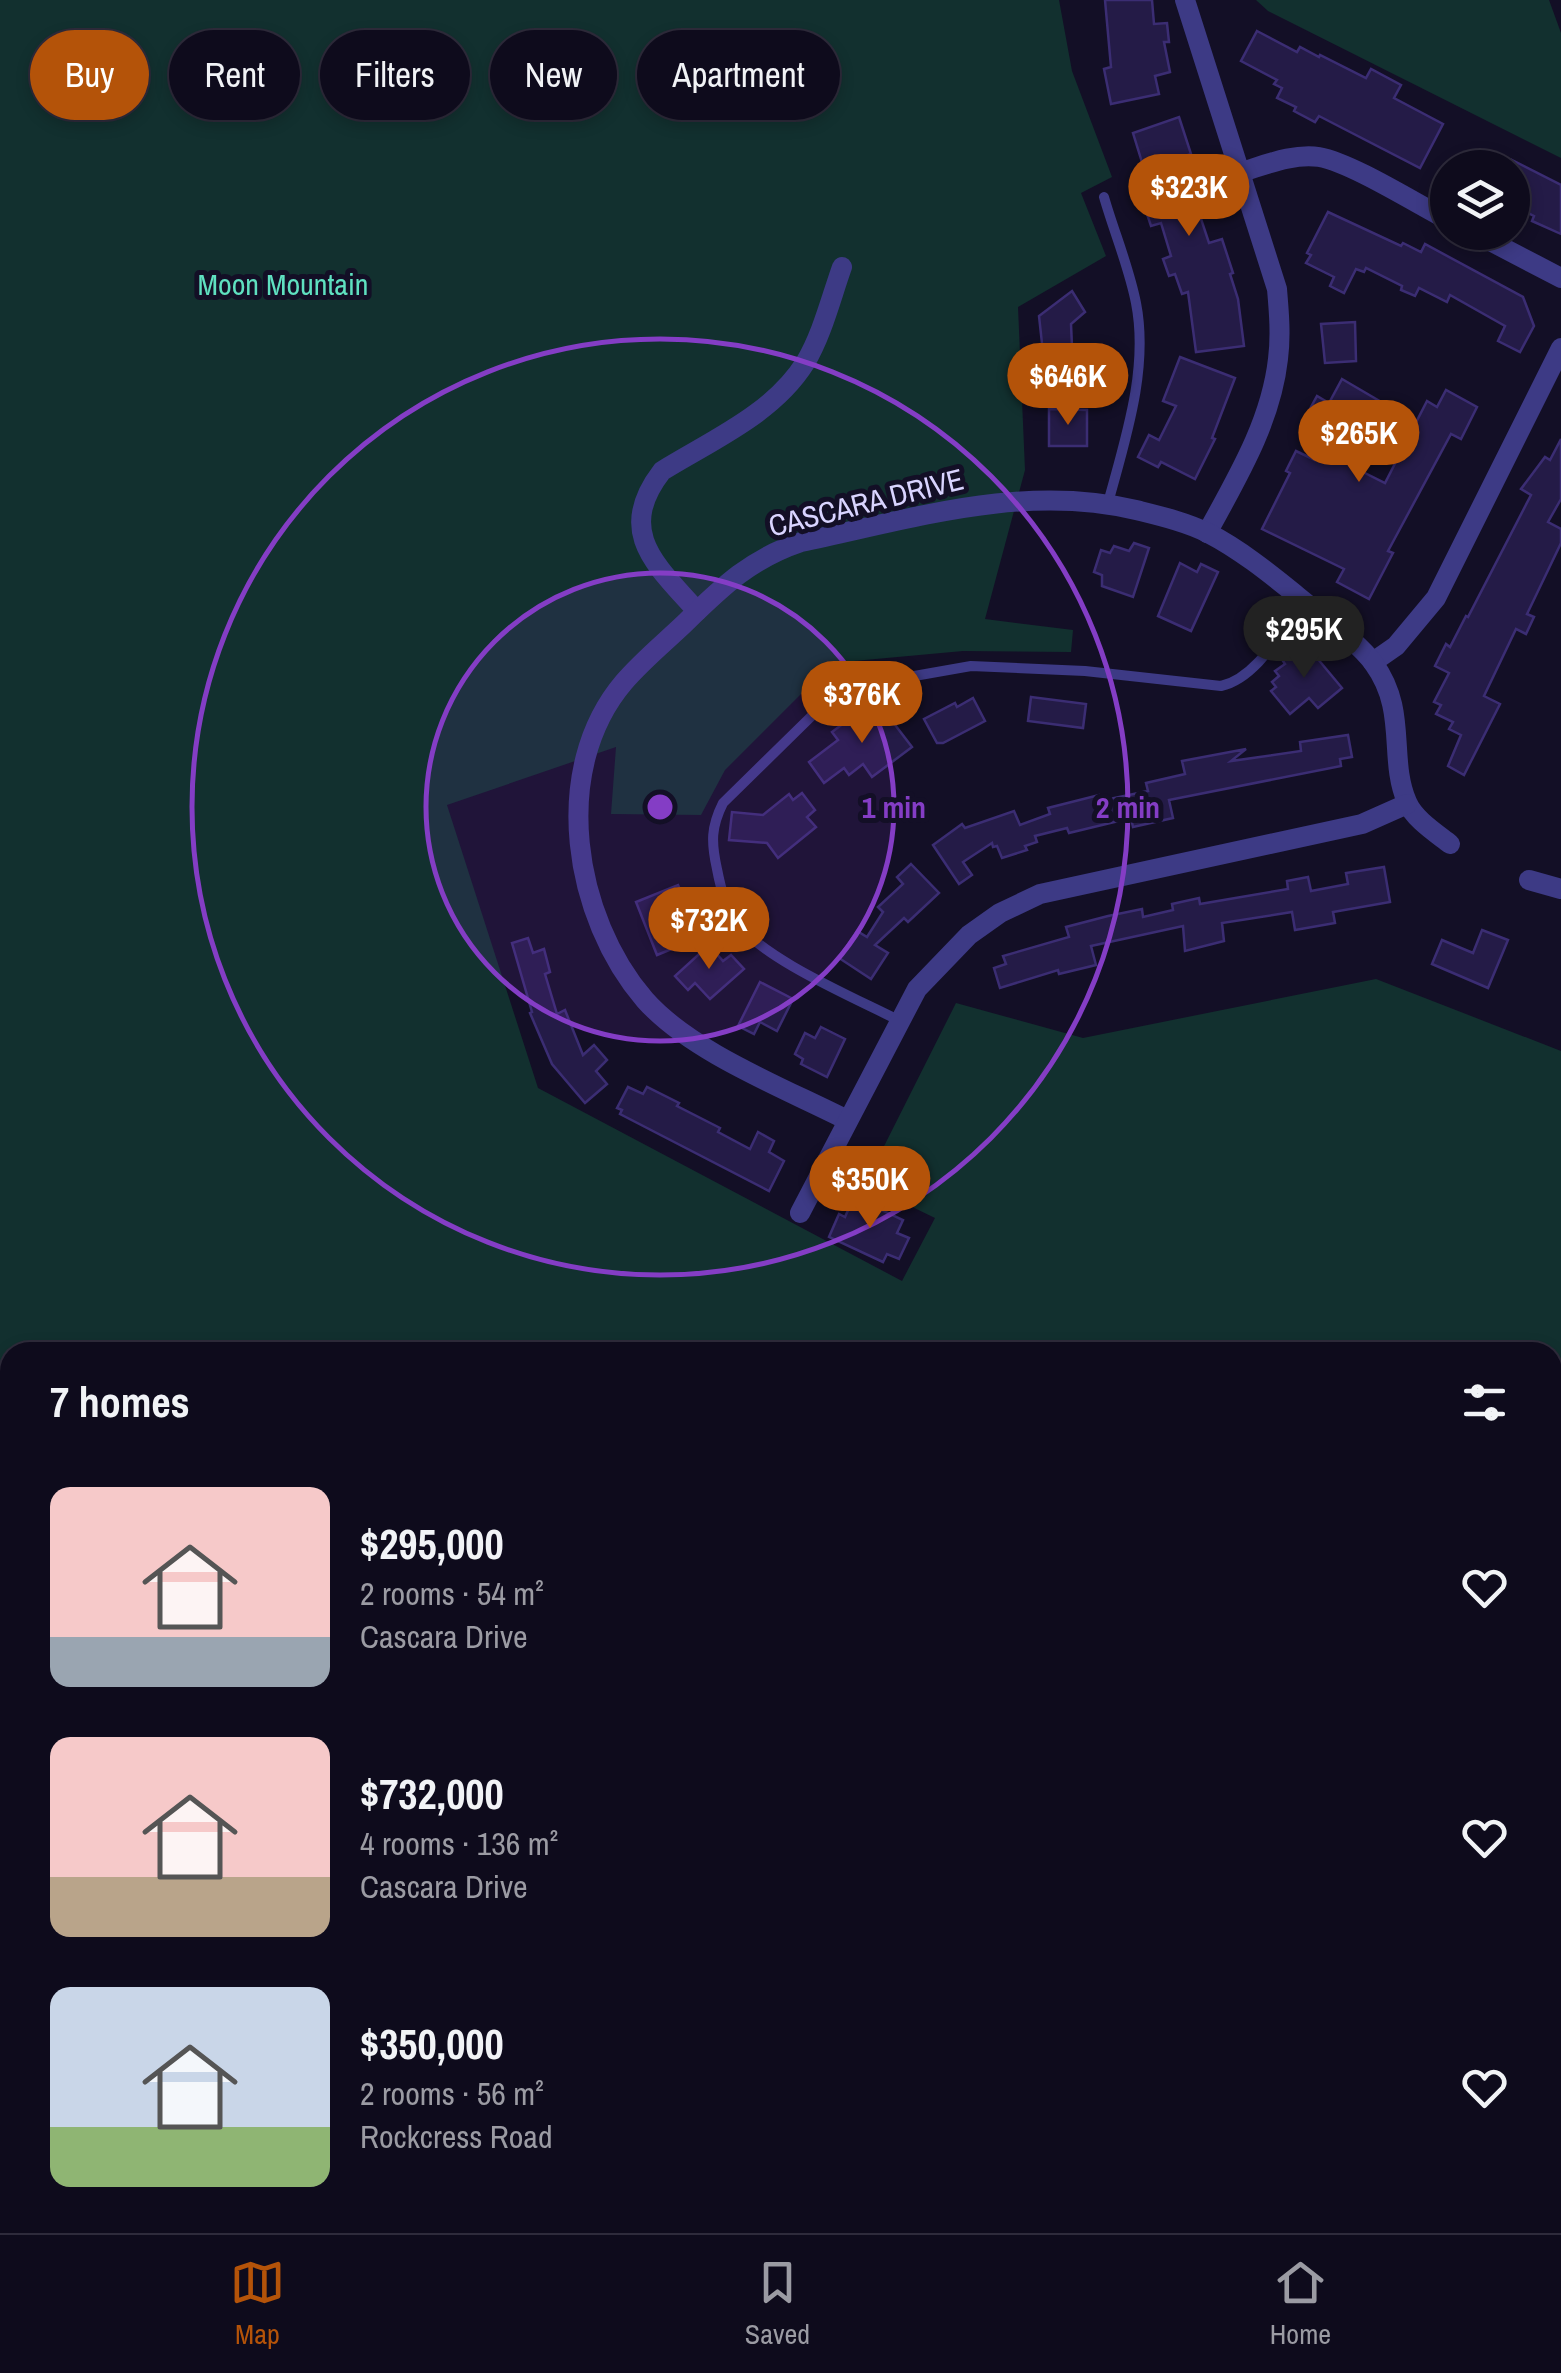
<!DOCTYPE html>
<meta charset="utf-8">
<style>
:root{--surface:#0e0b1c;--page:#1c1929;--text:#f1f3f6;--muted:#9b9ba3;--line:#2e2b3b;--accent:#b45309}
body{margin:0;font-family:"Archivo Narrow",sans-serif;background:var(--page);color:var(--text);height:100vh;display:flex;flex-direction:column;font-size:38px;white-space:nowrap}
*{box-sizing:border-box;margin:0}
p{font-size:32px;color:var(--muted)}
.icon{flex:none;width:55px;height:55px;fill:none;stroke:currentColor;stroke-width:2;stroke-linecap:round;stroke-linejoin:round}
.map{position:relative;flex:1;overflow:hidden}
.panel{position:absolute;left:0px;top:1342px;width:1562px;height:892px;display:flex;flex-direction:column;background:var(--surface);border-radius:30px 30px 0 0;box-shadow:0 5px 15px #0003,0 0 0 2px var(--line)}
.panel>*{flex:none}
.banner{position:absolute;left:30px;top:30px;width:1000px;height:90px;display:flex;gap:20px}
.controls{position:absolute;left:1430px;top:150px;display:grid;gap:20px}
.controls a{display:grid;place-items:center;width:100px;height:100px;border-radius:50%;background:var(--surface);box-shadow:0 5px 15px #0003,0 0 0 2px var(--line);font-size:50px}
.price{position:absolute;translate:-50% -85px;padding:0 22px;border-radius:35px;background:var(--accent);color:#fff;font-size:32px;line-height:65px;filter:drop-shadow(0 2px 5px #0008)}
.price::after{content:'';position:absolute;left:50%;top:60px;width:30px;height:22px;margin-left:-15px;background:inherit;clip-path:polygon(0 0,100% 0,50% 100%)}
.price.on{background:#222;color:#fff}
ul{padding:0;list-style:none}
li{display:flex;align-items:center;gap:30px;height:250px;padding:0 50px}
li span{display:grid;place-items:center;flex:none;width:280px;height:200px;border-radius:20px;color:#555}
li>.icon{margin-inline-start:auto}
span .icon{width:120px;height:120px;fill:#fffc;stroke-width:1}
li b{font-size:42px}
h2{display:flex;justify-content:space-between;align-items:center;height:120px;padding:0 50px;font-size:42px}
.tag{padding:0 35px;border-radius:45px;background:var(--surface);box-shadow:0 5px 15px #0003,0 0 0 2px var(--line);font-size:35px;line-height:90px}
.tag.on{background:var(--accent);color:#fff}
.menu{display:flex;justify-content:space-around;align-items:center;height:140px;border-top:2px solid var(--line);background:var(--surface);font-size:28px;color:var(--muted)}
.menu a{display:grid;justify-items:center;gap:5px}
.menu .on{color:var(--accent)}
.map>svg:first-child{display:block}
.green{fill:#12302f}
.building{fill:#241b47;stroke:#3b2d73;stroke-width:2.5}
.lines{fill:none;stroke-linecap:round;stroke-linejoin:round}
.lane{stroke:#3d3a85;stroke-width:10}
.street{stroke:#3d3a85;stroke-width:20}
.highway{stroke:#ff4fa3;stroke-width:30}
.ring{fill:none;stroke:#843dc5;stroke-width:5}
.labels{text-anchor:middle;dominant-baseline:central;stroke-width:10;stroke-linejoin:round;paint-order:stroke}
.park-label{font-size:30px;fill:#5fe0c0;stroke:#130f26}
.street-label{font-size:30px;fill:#d9d4ff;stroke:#130f26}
.centre{fill:#843dc5;stroke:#130f26;stroke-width:5}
.ring-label{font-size:30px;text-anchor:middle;font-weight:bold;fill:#843dc5;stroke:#130f26;stroke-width:10;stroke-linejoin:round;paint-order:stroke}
</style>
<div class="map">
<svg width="1561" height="2233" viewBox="0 0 1561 2233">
<rect width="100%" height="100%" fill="#130f26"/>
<!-- green -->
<g class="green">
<path d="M0 0H1059L1072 71 1112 177 1081 193 1106 256 1018 307 1025 470 985 619 1073 630 1071 652 963 651 832 663 725 770 701 815 611 814 616 747 447 805 538 1088 902 1281 935 1218 865 1184 956 1003 1083 1038 1376 979 1561 1051V1862L1552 1857V1352H10V2225H1446L1437 2233H0Z"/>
<path d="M1256 0H1549L1561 33V158L1268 11Z"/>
<path d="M1561 2013V2125L1553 2133V2021Z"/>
</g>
<!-- building -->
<g class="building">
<path d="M1105 0H1152L1154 24 1167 23 1169 42H1164L1170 72 1155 76 1159 94 1111 104 1104 69 1111 67Z"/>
<path d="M1257 31 1297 52 1300 47 1319 57 1320 55 1366 78 1371 69 1401 85 1394 98 1443 124 1420 168 1319 116 1315 122 1294 111 1296 107 1277 98 1282 88 1274 84 1277 80 1241 61Z"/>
<path d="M1179 117 1191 154 1182 157 1195 198 1198 197 1203 212 1199 213 1209 243 1222 239 1233 273 1230 274 1238 299 1244 346 1196 352 1188 292 1182 294 1175 274 1169 276 1163 259 1171 256 1161 223 1151 226 1143 202 1153 198 1133 133Z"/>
<path d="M1512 160 1561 185V234L1532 221 1534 216 1512 205Z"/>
<path d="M1328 212 1401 246 1403 243 1421 252 1425 244 1523 297 1534 326 1520 352 1498 341 1505 326 1450 295 1447 302 1419 288 1415 296 1401 290 1402 286 1366 268 1364 272 1356 269 1344 293 1330 286 1334 277 1306 263 1311 255 1307 253Z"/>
<path d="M1072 291 1085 312 1071 324 1073 369 1045 371 1039 316Z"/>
<path d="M1355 322 1356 361 1325 363 1321 324Z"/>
<path d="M1180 357 1235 378 1212 438 1215 439 1195 479 1161 462 1158 467 1138 457 1149 435 1159 440 1176 406 1163 401Z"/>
<path d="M1342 379 1388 406 1380 421 1373 417 1352 454 1364 461 1359 470 1385 483 1427 401 1437 407 1446 390 1477 407 1461 439 1451 434 1388 551 1393 553 1369 599 1337 582 1344 569 1262 529 1290 473 1286 471 1296 451 1315 460 1329 433 1304 420 1317 396 1329 403Z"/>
<path d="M1049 409 1087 410V446H1049Z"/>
<path d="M1561 439V499L1548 522 1561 529V543L1527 614 1534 617 1526 634 1516 629 1484 696 1500 704 1464 775 1448 766 1461 735 1449 729 1453 722 1436 714 1441 705 1434 702 1449 673 1435 666 1446 644 1450 647 1466 616 1468 617 1531 495 1521 489 1545 457 1550 460Z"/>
<path d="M1134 543 1149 548 1133 597 1102 586V575L1094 572 1101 550 1110 553 1114 546 1129 551Z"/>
<path d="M1180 563 1197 572 1201 564 1218 572 1191 631 1158 616Z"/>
<path d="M1307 646 1342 688 1318 708 1309 698 1290 714 1271 691 1276 687 1272 682 1279 676 1275 671 1285 664 1283 661Z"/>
<path d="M1031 697 1086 704 1083 728 1028 721Z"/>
<path d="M973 698 985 721 943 743H937L924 719 955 703 957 707Z"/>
<path d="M879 704 912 747 872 777 863 764 849 775 844 768 824 783 809 762 838 740 832 732 856 714 859 719Z"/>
<path d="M1348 735 1352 757 1340 759 1341 766 1169 800 1173 818 1133 827 1131 818 1069 833 1067 828 1035 836 1037 842 1025 846 1027 850 1002 858 997 846 993 847 992 843 963 862 972 875 959 884 933 845 962 824 965 828 1014 811 1020 825 1050 814 1048 808 1099 795 1100 801 1148 791 1146 783 1185 774 1182 761 1246 749 1231 761 1301 751 1300 742Z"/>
<path d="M802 793 815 810 807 817 816 827 778 858 767 843 729 840 732 812 763 815 789 794 793 800Z"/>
<path d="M911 864 939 893 908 922 904 918 875 945 888 953 871 979 839 958 857 931 867 937 883 912 878 907 903 884 897 877Z"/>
<path d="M1384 867 1390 902 1333 912 1335 923 1295 930 1292 912 1222 923 1224 941 1185 951 1183 926 1091 946 1096 965 1059 974 1058 970 1000 988 994 968 1006 964 1003 956 1069 937 1066 927 1108 916 1142 909 1143 917 1173 910 1172 904 1199 898 1200 904 1288 889 1287 881 1308 877 1311 891 1348 884 1346 873Z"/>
<path d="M678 885 689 911 695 908 702 925 694 928 701 937 657 955 636 902Z"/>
<path d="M1482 930 1508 940 1488 988 1432 964 1442 940 1473 953Z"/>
<path d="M528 938 533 953 544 949 550 972 545 974 557 1014 565 1010 583 1055 594 1045 607 1060 596 1071 607 1084 585 1103 552 1064 530 1013 532 1012 512 943Z"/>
<path d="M709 945 723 961 731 955 744 969 710 999 695 983 688 990 675 976Z"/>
<path d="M760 982 793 999 777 1031 760 1022 754 1034 738 1026Z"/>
<path d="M821 1027 845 1039 827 1077 801 1064 803 1059 795 1054 805 1033 815 1038Z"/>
<path d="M628 1087 643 1094 647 1087 679 1103 677 1106 720 1128 718 1132 750 1149 758 1132 774 1141 769 1152 784 1161 769 1191 620 1114 622 1110 617 1108Z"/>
<path d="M854 1197 903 1220 897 1233 909 1238 899 1259 887 1254 883 1262 829 1237 839 1214 845 1217Z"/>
</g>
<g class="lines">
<!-- lane -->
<g class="lane">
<path d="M1104 197C1114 232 1129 267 1136 303 1149 369 1125 440 1108 503"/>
<path d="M898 1020C855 998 760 958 735 920 725 906 720 885 717 869 711 842 711 827 723 803L829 699 852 687 971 666 1085 671 1221 686C1257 678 1282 630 1304 602"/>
</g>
<!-- street -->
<g class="street">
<path d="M1185 0 1277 289C1279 312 1281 336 1278 359 1271 422 1237 478 1207 533"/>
<path d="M1241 172C1265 165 1294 153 1319 157 1352 163 1415 203 1448 220"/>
<path d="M1473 232 1561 278"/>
<path d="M697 611C656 565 615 532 662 471 712 440 773 414 805 363 822 335 831 298 842 267"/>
<path d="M1373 662 1396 646 1436 598 1561 348"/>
<path d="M1529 880 1561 889"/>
<path d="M847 1120C784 1088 691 1052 645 1000 574 918 549 770 624 682 642 661 664 643 684 624 722 587 750 559 801 542 912 519 1023 483 1136 510 1160 516 1186 522 1208 533 1239 549 1268 572 1295 594 1316 612 1360 643 1374 664 1408 711 1388 758 1407 802 1414 819 1436 833 1450 844"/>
<path d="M800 1213 917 989 969 935 1000 913 1040 894 1362 824 1407 804"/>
</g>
<!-- highway -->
<g class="highway">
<path d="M1552 2189 1561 2180"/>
<path d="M1503 2233 1512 2225"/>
<path d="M1557 2233 1561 2229"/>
</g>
</g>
<!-- distance rings -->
<circle cx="660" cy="807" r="234" fill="#843dc5" fill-opacity=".12"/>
<g class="ring">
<circle cx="660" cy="807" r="234"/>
<circle cx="660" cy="807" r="468"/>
</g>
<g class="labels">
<!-- park labels -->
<g class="park-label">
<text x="283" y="284">Moon Mountain</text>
</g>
<!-- street labels -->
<g class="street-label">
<text transform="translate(866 502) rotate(-14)">CASCARA DRIVE</text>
</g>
</g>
<circle cx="660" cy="807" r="15" class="centre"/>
<g class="ring-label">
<text x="894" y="818">1 min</text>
<text x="1128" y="818">2 min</text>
</g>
</svg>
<div class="controls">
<a><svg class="icon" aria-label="layers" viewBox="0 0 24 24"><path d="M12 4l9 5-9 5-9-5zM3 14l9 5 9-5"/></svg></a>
</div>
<b class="price" style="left:1189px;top:239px">$323K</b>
<b class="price" style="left:1068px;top:428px">$646K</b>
<b class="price" style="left:1359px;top:485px">$265K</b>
<b class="price on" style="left:1304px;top:681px">$295K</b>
<b class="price" style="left:862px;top:746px">$376K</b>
<b class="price" style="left:709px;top:972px">$732K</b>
<b class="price" style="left:870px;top:1231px">$350K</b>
<div class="banner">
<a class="tag on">Buy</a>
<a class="tag">Rent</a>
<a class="tag">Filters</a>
<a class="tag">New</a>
<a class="tag">Apartment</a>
</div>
<section class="panel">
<h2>7 homes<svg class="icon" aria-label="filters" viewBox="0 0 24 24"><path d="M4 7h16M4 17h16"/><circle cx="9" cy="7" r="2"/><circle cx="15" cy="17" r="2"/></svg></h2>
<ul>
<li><span style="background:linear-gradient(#f6c9c9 75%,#9aa5b1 0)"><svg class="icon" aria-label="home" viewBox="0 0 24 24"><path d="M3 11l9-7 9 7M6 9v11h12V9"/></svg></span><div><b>$295,000</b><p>2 rooms · 54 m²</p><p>Cascara Drive</p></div><svg class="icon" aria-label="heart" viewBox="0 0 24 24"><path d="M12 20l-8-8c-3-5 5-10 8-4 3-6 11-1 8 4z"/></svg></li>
<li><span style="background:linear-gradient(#f6c9c9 70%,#b9a48a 0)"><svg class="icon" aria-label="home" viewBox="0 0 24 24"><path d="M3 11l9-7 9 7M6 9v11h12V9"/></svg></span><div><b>$732,000</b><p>4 rooms · 136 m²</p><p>Cascara Drive</p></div><svg class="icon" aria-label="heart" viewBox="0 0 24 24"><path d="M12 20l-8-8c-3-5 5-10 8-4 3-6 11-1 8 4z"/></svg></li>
<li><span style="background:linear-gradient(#c9d6e8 70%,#8fb573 0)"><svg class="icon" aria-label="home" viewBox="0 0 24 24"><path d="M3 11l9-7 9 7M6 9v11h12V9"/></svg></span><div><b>$350,000</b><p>2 rooms · 56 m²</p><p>Rockcress Road</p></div><svg class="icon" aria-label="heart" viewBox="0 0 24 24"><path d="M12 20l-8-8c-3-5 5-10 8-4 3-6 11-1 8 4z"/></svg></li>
</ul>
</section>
</div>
<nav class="menu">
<a class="on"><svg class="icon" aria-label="map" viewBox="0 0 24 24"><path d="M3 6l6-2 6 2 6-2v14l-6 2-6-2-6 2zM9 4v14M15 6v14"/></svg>Map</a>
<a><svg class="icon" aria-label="saved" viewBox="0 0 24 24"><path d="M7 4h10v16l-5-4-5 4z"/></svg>Saved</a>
<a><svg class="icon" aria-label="home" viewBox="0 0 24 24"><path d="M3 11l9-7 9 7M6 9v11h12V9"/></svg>Home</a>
</nav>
